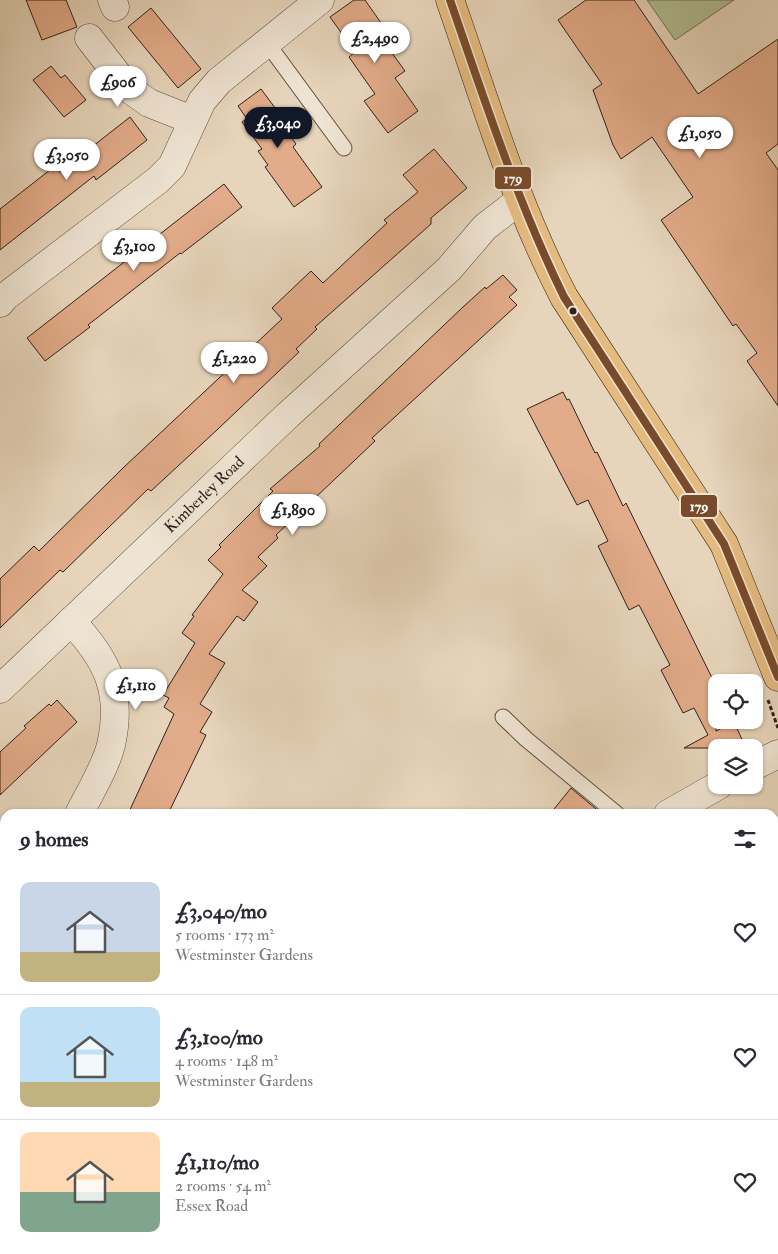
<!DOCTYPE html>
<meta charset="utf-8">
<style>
:root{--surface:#fff;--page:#f2f2f3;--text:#2b2b33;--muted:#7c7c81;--line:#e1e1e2;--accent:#111827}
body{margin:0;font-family:"IM FELL Double Pica",serif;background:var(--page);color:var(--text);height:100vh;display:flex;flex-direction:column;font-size:19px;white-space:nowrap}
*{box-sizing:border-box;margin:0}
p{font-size:16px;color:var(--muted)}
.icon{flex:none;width:28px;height:28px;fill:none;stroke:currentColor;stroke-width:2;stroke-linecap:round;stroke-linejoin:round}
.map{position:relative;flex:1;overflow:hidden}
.drawer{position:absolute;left:0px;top:809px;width:779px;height:446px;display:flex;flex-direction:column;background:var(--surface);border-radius:15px 15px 0 0;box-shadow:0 1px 4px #0004}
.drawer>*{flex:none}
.controls{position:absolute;left:708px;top:674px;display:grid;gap:10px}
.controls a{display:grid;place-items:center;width:55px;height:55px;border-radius:10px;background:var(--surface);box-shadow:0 1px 4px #0004;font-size:25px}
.price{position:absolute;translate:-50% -42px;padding:0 11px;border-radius:18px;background:#fff;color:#222;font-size:16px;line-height:32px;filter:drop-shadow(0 1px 2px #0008)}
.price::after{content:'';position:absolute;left:50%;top:30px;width:15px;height:11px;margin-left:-8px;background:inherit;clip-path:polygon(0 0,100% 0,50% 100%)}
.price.selected{background:var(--accent);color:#fff}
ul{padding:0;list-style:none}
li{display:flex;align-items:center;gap:15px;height:125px;padding:0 20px}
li+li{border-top:1px solid var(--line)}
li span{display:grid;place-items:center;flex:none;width:140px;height:100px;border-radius:10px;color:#555}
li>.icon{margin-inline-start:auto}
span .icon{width:60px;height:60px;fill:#fffc;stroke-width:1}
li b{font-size:21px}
h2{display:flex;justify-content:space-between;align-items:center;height:60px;padding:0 20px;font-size:21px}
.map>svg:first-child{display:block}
.green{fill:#b0be94;stroke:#6e7058}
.building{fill:#e2ab89;stroke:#2d231b}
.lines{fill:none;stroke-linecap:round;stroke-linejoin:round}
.service-casing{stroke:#5c5043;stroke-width:17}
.minor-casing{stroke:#5c5043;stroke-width:29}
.primary-casing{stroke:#2d231b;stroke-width:29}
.path{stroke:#2d231b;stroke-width:3;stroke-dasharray:4 2.5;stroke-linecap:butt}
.service{stroke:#efe4d3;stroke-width:15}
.minor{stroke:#efe4d3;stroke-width:28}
.primary{stroke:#e4ba7e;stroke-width:28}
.bus-1-casing{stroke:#efe4d3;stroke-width:11}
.bus-1{stroke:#7a4b2a;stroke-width:8}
.bus-dot{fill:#2d231b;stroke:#efe4d3;stroke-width:2}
.labels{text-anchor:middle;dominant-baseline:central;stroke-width:4;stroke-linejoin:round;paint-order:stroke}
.street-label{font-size:16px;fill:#2d231b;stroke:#efe4d3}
.line-badge{stroke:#efe4d3;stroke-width:2}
.badge-label{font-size:14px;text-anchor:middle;font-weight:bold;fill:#fff}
</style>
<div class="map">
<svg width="778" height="1254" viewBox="0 0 778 1254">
<rect width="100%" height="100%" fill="#e7d5bb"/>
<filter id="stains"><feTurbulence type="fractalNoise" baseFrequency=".004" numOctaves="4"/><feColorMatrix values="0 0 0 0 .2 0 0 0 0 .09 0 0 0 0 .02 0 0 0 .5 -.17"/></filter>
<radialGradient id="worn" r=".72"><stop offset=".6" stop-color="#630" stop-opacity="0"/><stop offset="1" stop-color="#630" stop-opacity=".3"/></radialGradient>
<!-- green -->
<path class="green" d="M647 0H734L675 40Z"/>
<!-- building -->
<g class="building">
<path d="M26 0H66L77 27 42 40Z"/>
<path d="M354 0H365L386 30 379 35 405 71 395 78 418 111 388 133 364 101 375 94 349 57 355 52 330 17Z"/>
<path d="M586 0H634L698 94 778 39V144L766 153 778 170V406L747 361 757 353 736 324 733 326 661 220 693 197 652 137 621 159 613 145 593 90 602 84 558 20Z"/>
<path d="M151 8 201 69 178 88 128 27Z"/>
<path d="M51 66 61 78 65 75 86 100 64 117 33 80Z"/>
<path d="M261 89 290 128 287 131 296 144 293 147 322 187 294 207 265 167 268 165 258 151 262 149 242 122 247 119 238 106Z"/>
<path d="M130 117 147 140 96 180 94 176 0 250V209L55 166 60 172Z"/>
<path d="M434 149 467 188 431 218V224L315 327 317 329 296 349 299 352 218 429 151 491 148 489 63 572 60 570 0 628V579L34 546 39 551 123 468 282 319 272 308 311 271 323 283 387 223 384 220 418 192 403 175Z"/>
<path d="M224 184 242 207 181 254 180 253 88 325 90 327 45 361 27 338Z"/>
<path d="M503 275 517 290 509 297 517 305 372 438 375 441 276 535 278 538 258 557 267 566 242 590 258 602 244 621 237 616 209 654 225 663 200 704 212 712 200 732 206 735 168 814H128L174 714 164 707 169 698 163 695 195 643 182 633 194 616 192 615 223 574 208 560 221 547 219 545 273 491 270 489 320 446 319 444 463 307 485 287 486 289Z"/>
<path d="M563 392 567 400 569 399 595 453 597 452 623 506 626 503 716 686V731L734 722 746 748H716V751L714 748H684L708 735 694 708 683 713 661 670 670 665 639 605 629 610 598 546 608 541 588 500 577 505 527 409Z"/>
<path d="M57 700 77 722 0 795V752L26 728 24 726 49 704 51 706Z"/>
<path d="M571 788 602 814H550Z"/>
</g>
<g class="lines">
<defs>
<g id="service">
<path d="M267 43 344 148"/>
<path d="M503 717 526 739 617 814"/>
</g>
<g id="minor">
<path d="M112 0 115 7"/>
<path d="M89 38 128 88 149 103 192 120"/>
<path d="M0 303 6 296 158 180 172 166 202 101 219 81 320 0"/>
<path d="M71 621C107 659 123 691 111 745 106 766 89 794 79 814"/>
<path id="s1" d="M0 689 288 415 449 269 485 227 520 200"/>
<path d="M754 766 778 754"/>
<path d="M668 814 719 785"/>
<path d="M0 974 5 964"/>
<path d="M774 1246 778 1242"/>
<path d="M275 1254 278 1250"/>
</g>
<path id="primary" d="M450 0C485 100 515 203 564 297L724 544 778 677"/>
</defs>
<!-- service casing -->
<use href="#service" class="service-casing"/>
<!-- minor casing -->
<use href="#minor" class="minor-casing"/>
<!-- primary casing -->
<use href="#primary" class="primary-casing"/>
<!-- path -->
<g class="path">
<path d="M768 700 778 728"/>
<path d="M0 1088 5 1091"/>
<path d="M214 1250 218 1254"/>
</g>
<!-- service -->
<use href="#service" class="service"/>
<!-- minor -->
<use href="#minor" class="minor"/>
<!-- primary -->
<use href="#primary" class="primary"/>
<defs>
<path id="bus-1" d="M450 0C485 101 517 201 564 297L724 544 778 677"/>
</defs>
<!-- bus-1 casing -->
<use href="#bus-1" class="bus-1-casing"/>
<!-- bus-1 -->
<use href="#bus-1" class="bus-1"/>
</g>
<!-- markers -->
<circle class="bus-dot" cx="573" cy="311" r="4.5"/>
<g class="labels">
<!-- street labels -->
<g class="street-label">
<text stroke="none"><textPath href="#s1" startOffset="282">Kimberley Road</textPath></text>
</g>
</g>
<g class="line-badge">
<rect x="494" y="166" width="38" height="24" rx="5" fill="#7a4b2a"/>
<rect x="680" y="494" width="38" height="24" rx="5" fill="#7a4b2a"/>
</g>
<g class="badge-label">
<text x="513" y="183">179</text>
<text x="699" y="511">179</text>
</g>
<rect width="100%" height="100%" filter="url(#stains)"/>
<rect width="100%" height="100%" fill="url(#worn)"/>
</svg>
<div class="controls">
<a><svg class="icon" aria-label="locate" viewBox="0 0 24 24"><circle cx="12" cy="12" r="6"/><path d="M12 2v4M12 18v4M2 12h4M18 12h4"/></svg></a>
<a><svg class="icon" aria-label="layers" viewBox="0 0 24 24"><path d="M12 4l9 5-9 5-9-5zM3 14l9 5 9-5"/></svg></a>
</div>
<b class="price" style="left:375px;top:64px">£2,490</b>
<b class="price" style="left:118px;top:108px">£906</b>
<b class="price selected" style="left:278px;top:149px">£3,040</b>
<b class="price" style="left:700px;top:159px">£1,050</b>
<b class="price" style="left:67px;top:181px">£3,050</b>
<b class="price" style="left:134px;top:272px">£3,100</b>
<b class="price" style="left:234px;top:384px">£1,220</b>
<b class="price" style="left:293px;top:536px">£1,890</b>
<b class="price" style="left:136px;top:711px">£1,110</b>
<section class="drawer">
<h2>9 homes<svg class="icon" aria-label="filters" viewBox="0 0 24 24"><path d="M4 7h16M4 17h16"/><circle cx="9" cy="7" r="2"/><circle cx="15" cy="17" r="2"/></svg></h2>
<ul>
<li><span style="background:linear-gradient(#c9d6e8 70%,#c2b280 0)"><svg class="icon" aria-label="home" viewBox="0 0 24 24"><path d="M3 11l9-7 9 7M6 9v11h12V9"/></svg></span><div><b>£3,040/mo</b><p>5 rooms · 173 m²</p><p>Westminster Gardens</p></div><svg class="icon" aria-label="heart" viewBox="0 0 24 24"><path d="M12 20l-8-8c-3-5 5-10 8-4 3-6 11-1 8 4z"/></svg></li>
<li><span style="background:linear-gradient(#bfe0f5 75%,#c2b280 0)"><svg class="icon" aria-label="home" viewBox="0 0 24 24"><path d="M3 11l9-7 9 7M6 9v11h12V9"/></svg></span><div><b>£3,100/mo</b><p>4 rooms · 148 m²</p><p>Westminster Gardens</p></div><svg class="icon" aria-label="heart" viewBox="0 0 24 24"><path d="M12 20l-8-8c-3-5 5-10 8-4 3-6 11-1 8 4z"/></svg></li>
<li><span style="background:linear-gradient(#ffd9b3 60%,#7fa58c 0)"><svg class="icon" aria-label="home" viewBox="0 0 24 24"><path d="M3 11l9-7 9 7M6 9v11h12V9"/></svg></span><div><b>£1,110/mo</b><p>2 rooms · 54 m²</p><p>Essex Road</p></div><svg class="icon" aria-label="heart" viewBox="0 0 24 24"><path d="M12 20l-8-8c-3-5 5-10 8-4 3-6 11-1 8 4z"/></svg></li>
</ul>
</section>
</div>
